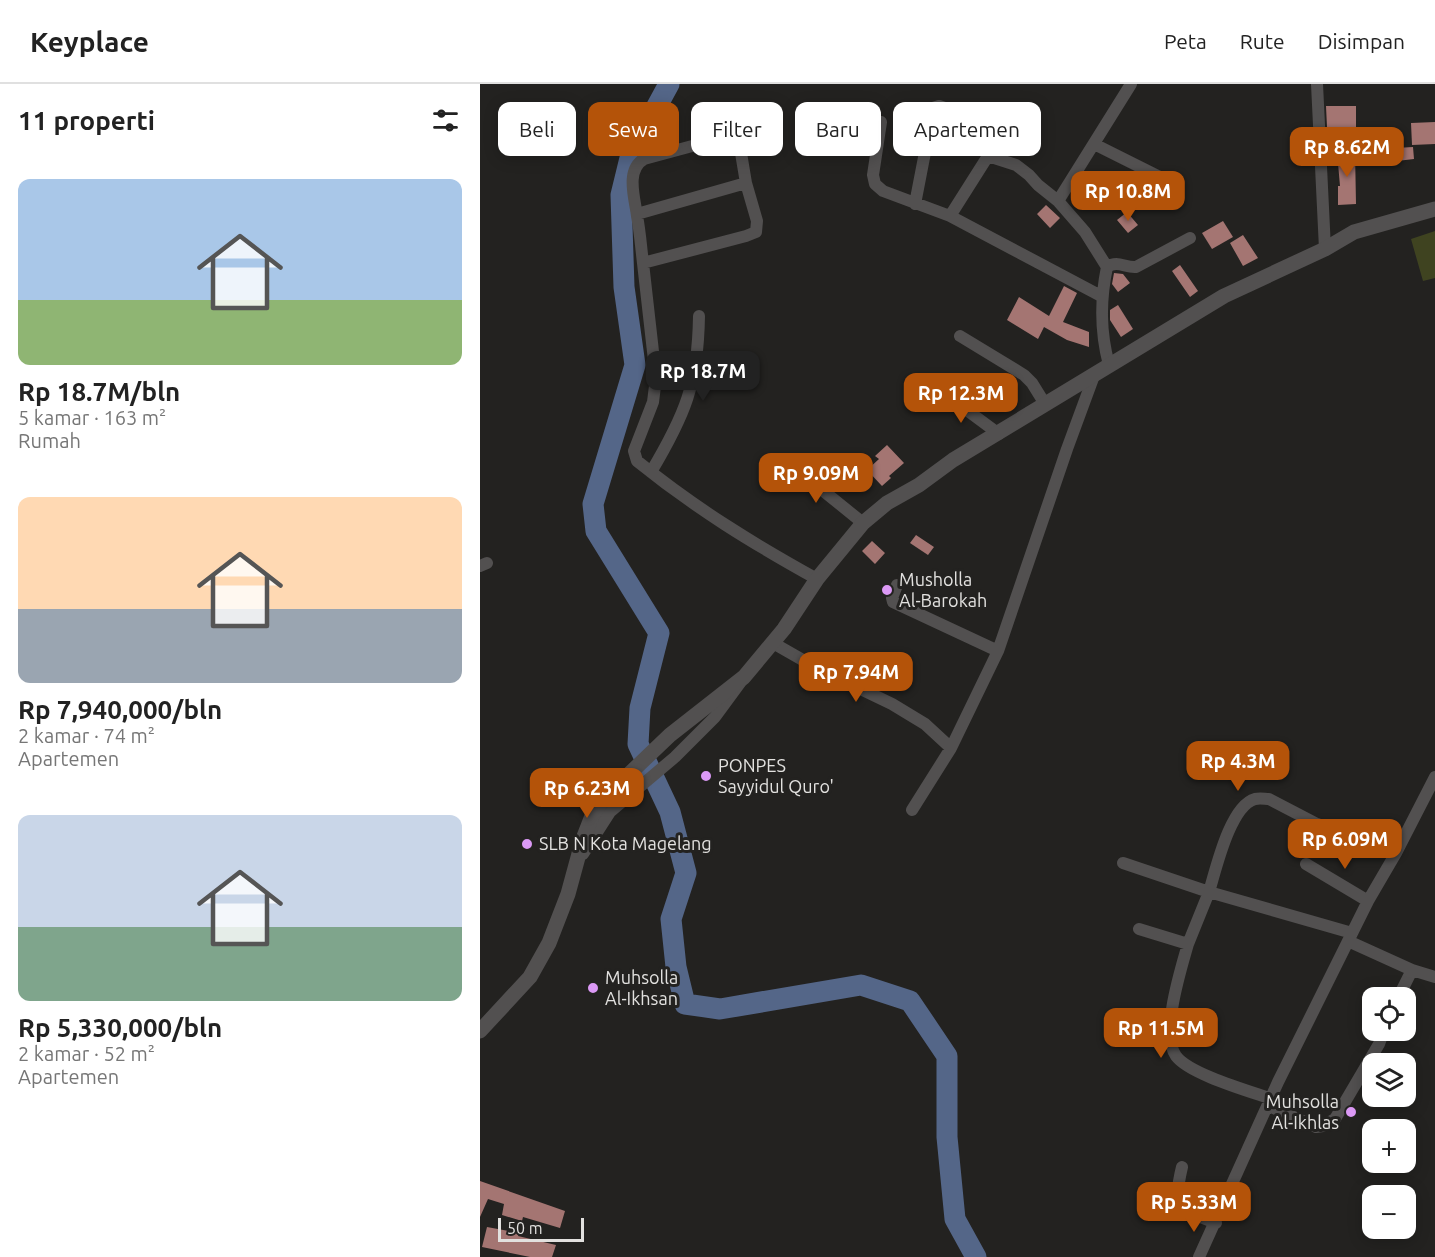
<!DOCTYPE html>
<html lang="id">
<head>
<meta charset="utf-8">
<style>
	:root { --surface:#fff; --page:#f6f6f6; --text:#222; --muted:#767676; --line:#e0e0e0; --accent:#b45309 }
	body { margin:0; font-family:Ubuntu,sans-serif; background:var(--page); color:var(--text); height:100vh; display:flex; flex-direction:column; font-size:22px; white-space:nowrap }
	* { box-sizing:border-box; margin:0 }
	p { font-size:20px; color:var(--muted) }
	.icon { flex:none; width:33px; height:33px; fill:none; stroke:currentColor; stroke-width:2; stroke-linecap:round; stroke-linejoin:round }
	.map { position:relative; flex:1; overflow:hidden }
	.sheet { display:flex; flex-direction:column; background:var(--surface); width:480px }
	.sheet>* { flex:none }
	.hud { position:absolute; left:18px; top:18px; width:570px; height:54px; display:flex; gap:12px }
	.tools { position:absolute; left:882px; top:903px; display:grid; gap:12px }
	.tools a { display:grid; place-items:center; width:54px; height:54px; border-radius:12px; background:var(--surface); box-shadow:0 3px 15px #0003; font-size:30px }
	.scale { position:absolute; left:18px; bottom:15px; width:86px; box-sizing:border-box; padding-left:6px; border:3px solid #e2e1df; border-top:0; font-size:16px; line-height:21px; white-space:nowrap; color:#e2e1df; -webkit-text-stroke:4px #232220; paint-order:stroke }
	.price { position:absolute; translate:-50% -51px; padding:0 14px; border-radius:12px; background:var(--accent); color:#fff; font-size:20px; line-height:39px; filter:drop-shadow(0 2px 3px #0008) }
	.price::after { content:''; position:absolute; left:50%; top:36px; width:18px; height:14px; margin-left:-9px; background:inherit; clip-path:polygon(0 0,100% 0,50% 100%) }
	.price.on { background:#222; color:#fff }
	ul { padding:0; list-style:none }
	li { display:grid; align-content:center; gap:12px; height:318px; padding:0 18px }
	li span { display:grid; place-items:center; height:186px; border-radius:12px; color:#555 }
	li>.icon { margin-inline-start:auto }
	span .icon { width:108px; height:108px; fill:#fffc; stroke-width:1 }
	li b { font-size:26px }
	h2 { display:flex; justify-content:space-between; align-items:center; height:72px; padding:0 18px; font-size:26px }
	.pill { padding:0 21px; border-radius:12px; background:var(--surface); box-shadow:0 3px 15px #0003; font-size:21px; line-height:54px }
	.pill.on { background:var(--accent); color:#fff }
	header { display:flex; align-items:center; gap:36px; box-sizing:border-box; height:84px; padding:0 30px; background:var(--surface); border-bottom:2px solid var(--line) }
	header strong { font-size:28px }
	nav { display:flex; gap:33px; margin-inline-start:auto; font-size:21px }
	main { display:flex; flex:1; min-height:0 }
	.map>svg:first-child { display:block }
	.green { fill:#3f4320 }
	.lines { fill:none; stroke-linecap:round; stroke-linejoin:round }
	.river { stroke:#546688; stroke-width:21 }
	.building { fill:#a47572 }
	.minor { stroke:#525050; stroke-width:12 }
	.tertiary { stroke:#525050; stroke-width:15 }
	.poi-dot { fill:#db99f5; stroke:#232220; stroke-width:2 }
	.labels { text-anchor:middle; stroke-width:6; stroke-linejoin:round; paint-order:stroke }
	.poi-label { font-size:18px; fill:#e2e1df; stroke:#232220; text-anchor:start }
</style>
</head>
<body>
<header>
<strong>Keyplace</strong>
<nav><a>Peta</a><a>Rute</a><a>Disimpan</a></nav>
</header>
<main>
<section class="sheet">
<h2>11 properti<svg class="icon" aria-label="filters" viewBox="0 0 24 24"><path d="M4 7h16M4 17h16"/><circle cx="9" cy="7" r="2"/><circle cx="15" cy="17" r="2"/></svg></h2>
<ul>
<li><span style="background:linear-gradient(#a9c7e8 65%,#8fb573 0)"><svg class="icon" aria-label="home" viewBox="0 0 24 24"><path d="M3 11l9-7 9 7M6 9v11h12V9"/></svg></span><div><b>Rp 18.7M/bln</b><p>5 kamar · 163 m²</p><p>Rumah</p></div></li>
<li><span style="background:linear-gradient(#ffd9b3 60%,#9aa5b1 0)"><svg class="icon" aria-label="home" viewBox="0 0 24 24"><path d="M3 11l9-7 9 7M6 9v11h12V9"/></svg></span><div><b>Rp 7,940,000/bln</b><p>2 kamar · 74 m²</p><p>Apartemen</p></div></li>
<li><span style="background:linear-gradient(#c9d6e8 60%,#7fa58c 0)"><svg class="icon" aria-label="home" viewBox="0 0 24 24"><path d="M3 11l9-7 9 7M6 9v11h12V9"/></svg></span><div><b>Rp 5,330,000/bln</b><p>2 kamar · 52 m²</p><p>Apartemen</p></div></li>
</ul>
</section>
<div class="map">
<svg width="955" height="1173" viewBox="0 0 955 1173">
	<rect width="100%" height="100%" fill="#232220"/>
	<path class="green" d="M955 147V194L943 197 931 155Z"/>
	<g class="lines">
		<path class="river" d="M189 0 151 70 141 111 144 203 155 281 113 420 116 447 179 549 160 624 158 660 190 728 206 789 191 835 196 883 205 920 240 925 381 901 430 917 467 972V1053L475 1135 496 1173"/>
	</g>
	<path class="building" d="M846 22H876V43H847Z
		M955 38V60L932 61 931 39Z
		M933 63 934 75 917 77 916 64Z
		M875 67 876 120 858 121V102H860L857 68Z
		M566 121 580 134 570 144 557 130Z
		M647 128 658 141 648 149 637 136Z
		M743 137 753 153 732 165 722 149Z
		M763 151 778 174 763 182 750 159Z
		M700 181 718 207 710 213 692 187Z
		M634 189 643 190 650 199 638 208 632 200Z
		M584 202 597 209 583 238 609 248V263L587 256 564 243 558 255 527 236 539 213 569 232Z
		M638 221 653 245 641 253 630 236V226Z
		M407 361 424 379 409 392 411 394 402 402 387 386 399 375 395 372Z
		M436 451 454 463 448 471 430 459Z
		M392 457 405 469 395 480 382 467Z
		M0 1097 85 1127 80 1144 43 1133 42 1137 22 1131 24 1120 8 1115 0 1133Z
		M7 1143 39 1149 38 1152 76 1161 72 1173H50L2 1163Z"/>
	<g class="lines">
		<path class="minor" d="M837 0 845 165
			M401 38 393 91 395 100 403 107 470 132 621 212
			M253 51 259 57 266 99 277 137 276 148 266 152 163 179C161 163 160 147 157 132 155 115 145 86 164 75Z
			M614 60 684 95
			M435 120 447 58 450 25 459 22 507 39C516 49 510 60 508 72L536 81 549 91 558 101 578 117
			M157 130 266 99
			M470 132 508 72
			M163 179 176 294 173 318 154 367 157 377C215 424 272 459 337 495
			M627 183C638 176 645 184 656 183L710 154
			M480 252 544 291 552 299 565 320
			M629 281C620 247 620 217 627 183L605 148 578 117 651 0
			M461 307 519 350
			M315 375 336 401 383 439
			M171 388C205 331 218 300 219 232
			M0 482 7 479
			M417 501 412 514 413 518 518 567
			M293 559 335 583 412 620 445 640 471 664
			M432 726 471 664 518 567 587 365 615 289
			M103 770 130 728 195 673 235 633 260 599
			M643 779 729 808C736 785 750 722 775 715 780 714 785 715 789 715L837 740 916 769
			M826 780 888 817
			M659 845 708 860 729 808 872 849
			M868 857 932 886 955 893
			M708 860C701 885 680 950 696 972 709 990 769 1007 792 1015
			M918 914 932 886
			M789 1022 836 1043 843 1042 855 1035 899 960 904 946
			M702 1083C692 1125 699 1125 736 1139
			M719 1173 798 998 888 817 916 769 955 693"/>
		<path class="tertiary" d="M0 947 50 893 69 859 88 810 103 755 112 732 125 713 190 651 264 593 304 545 337 495 383 439 407 419 439 401 473 376 744 212 845 165 874 148 955 125"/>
	</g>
	<g class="poi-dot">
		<circle cx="407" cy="506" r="6"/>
		<circle cx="226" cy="692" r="6"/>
		<circle cx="47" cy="760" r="6"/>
		<circle cx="113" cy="904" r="6"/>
		<circle cx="871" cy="1028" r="6"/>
	</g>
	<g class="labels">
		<g class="poi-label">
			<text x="419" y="502">Musholla<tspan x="419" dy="21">Al-Barokah</tspan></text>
			<text x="238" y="688">PONPES<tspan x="238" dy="21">Sayyidul Quro'</tspan></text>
			<text x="59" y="766">SLB N Kota Magelang</text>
			<text x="125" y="900">Muhsolla<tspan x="125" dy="21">Al-Ikhsan</tspan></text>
			<text x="859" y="1024" text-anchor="end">Muhsolla<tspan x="859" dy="21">Al-Ikhlas</tspan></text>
		</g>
	</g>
</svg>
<div class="tools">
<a><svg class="icon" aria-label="locate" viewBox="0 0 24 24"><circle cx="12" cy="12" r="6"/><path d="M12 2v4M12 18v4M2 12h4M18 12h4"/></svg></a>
<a><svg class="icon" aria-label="layers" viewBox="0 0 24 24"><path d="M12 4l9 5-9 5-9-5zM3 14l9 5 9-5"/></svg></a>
<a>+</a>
<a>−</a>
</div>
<div class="scale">50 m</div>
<b class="price" style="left:867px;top:94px">Rp 8.62M</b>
<b class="price" style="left:648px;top:138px">Rp 10.8M</b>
<b class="price on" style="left:223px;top:318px">Rp 18.7M</b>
<b class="price" style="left:481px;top:340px">Rp 12.3M</b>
<b class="price" style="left:336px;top:420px">Rp 9.09M</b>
<b class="price" style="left:376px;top:619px">Rp 7.94M</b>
<b class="price" style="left:758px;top:708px">Rp 4.3M</b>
<b class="price" style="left:107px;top:735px">Rp 6.23M</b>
<b class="price" style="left:865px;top:786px">Rp 6.09M</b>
<b class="price" style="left:681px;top:975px">Rp 11.5M</b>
<b class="price" style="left:714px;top:1149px">Rp 5.33M</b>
<div class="hud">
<a class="pill">Beli</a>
<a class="pill on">Sewa</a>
<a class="pill">Filter</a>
<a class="pill">Baru</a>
<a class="pill">Apartemen</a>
</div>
</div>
</main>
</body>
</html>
